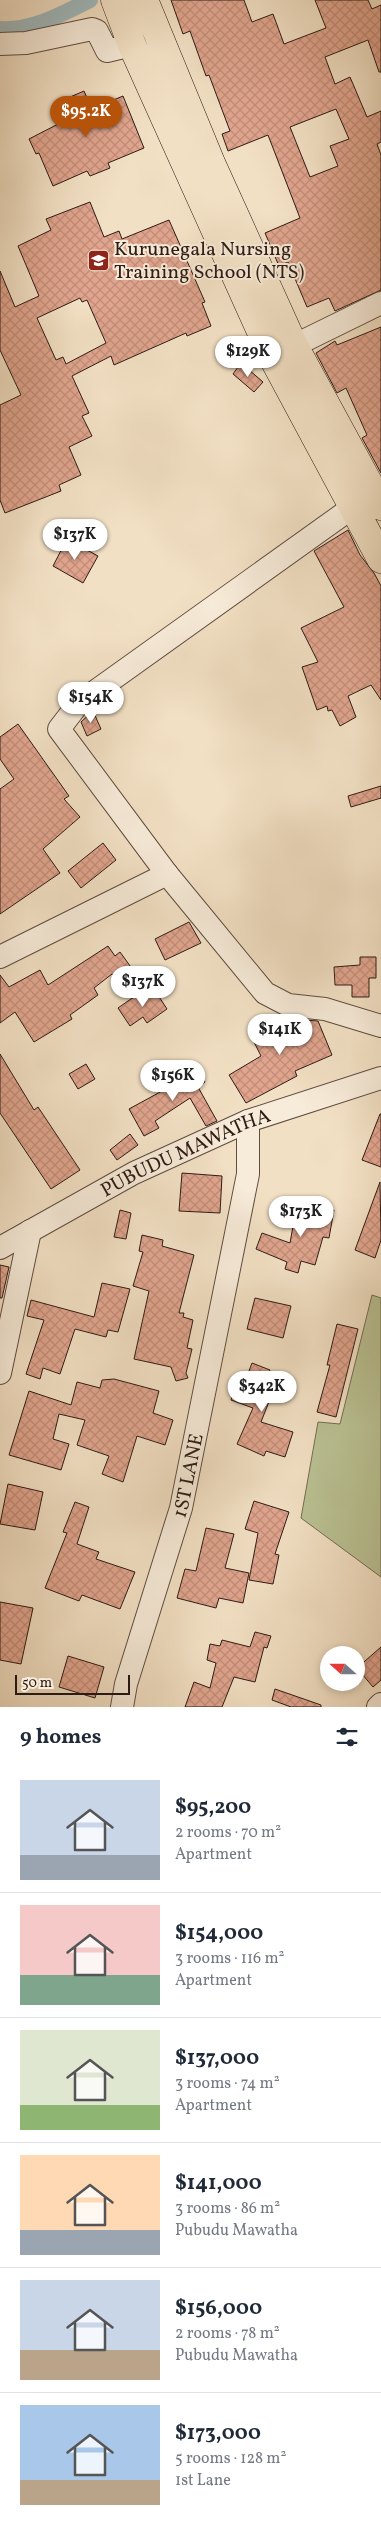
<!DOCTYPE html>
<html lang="en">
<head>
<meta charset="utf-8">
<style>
	:root { --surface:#fff; --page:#f2f2f3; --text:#1f2937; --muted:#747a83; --line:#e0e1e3; --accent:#b45309 }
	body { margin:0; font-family:Vollkorn,serif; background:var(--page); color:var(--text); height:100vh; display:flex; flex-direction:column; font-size:19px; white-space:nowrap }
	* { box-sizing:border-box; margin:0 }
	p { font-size:16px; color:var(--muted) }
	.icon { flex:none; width:28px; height:28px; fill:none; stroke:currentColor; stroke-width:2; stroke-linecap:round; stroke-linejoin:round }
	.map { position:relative; height:1707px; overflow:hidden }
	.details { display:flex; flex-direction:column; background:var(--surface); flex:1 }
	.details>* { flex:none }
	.needle { width:32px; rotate:291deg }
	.controls { position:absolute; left:320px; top:1646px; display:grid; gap:10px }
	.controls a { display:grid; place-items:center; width:45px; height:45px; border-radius:50%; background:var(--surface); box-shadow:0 2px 8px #0003; font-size:25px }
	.scale { position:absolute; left:15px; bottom:12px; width:115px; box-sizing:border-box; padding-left:5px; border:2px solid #2d1b15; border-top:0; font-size:14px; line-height:18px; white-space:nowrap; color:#2d1b15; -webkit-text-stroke:4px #f7ebd9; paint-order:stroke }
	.price { position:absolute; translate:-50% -42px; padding:0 11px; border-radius:18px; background:#fff; color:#222; font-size:16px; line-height:32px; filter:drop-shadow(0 1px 2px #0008) }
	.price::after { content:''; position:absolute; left:50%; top:30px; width:15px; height:11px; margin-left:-8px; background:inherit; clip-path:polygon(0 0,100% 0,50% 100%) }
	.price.current { background:var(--accent); color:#fff }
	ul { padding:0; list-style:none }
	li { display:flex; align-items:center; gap:15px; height:125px; padding:0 20px }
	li+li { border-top:1px solid var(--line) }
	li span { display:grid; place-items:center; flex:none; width:140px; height:100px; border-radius:0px; color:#555 }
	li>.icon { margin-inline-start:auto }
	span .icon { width:60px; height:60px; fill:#fffc; stroke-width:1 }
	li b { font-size:21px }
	h2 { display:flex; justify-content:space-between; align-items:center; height:60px; padding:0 20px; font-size:21px }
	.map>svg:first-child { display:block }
	.garden { fill:#bac294; stroke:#746e54 }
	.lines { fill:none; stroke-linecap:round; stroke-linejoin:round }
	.canal { stroke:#a0babf; stroke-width:16 }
	.building { fill:url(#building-cross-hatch); stroke:#2d1b15; fill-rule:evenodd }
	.minor-casing { stroke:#5e4c41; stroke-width:24 }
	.highway-casing { stroke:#2d1b15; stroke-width:29 }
	.minor { stroke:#f7ebd9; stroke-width:22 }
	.highway { stroke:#f2e0c4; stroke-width:28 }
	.labels { text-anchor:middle; stroke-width:4; stroke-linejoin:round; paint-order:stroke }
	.poi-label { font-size:20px; fill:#2d1b15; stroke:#f7ebd9; text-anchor:start }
	.street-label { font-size:20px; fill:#2d1b15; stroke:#f7ebd9 }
</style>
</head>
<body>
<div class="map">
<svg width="381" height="1707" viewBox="0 0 381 1707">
	<defs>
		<pattern id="building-cross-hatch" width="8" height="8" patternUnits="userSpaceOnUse" patternTransform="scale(1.25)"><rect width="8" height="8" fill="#e1a58e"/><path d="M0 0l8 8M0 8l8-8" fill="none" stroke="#c18d7a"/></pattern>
	</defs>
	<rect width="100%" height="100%" fill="#f2e0c4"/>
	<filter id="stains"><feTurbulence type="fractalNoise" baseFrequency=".004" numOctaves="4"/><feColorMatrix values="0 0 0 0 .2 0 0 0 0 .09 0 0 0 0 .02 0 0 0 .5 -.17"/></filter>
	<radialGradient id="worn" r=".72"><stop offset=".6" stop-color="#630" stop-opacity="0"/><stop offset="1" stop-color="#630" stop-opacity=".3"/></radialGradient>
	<path class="garden" d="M372 1295 381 1298V1577L301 1518 318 1422 340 1424Z"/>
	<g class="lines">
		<path class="canal" d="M0 29C32 31 62 14 90 0"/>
	</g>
	<path class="building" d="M171 0H244L252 22 273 14 284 44 326 28 315 0H368L372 9 381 5V72H379L368 40 325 57 335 84 350 77 367 117 381 111V142L377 144 381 155V290L335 311 329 298 307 307 288 262 279 266 265 233 300 218 268 135 228 151 222 134 230 131 209 75 206 76 190 31 183 34ZM336 109 349 139 330 146 338 166 310 177 290 127Z
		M84 91 92 109 123 96 144 148 108 163 110 168 90 176 87 171 53 186 39 153 36 154 29 139 62 122 54 104Z
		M90 202 104 237 119 231 122 239 169 220 205 302 202 303 211 326 187 336 186 333 114 365 111 356 72 376 89 413 82 416 92 436 69 447 81 475 59 485 61 491 5 513 0 500V405L21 395 0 350V271L15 307 39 296 18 246 51 230 46 219ZM80 298 82 302 87 300 106 343 66 364 63 357 56 360 37 318Z
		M381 327V473L362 438 367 435 346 388 337 393 316 353 335 341 337 345Z
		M241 363 263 382 254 392 233 374Z
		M348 530 360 555 374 573 381 586V700L371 685 348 696 356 717 340 726 332 710 328 711 327 706 317 710 302 667 318 662 301 628 344 607 314 551Z
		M67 539 98 556 83 583 53 566Z
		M93 711 101 729 87 736 81 722Z
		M18 724 69 796 64 799 80 817 43 849 60 873 0 914V789L14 779 0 759V737Z
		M381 786V798L351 807 348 796Z
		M103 843 116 860 81 888 68 871Z
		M189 922 201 943 165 960 155 939Z
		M108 946 115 956 120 952 133 970 117 981 112 974 94 988 98 995 70 1015 72 1019 34 1042 15 1012 0 1023V975L9 987 40 970 48 985Z
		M360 957H376V978H369V997H352V985H335L334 967 360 965Z
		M154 989 167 1009 147 1023 143 1017 130 1026 118 1008 141 992 144 997Z
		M270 1014 277 1030 303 1020 318 1021 332 1055 295 1071 297 1076 246 1103 229 1075 261 1056 250 1034Z
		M0 1054 34 1110 38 1107 80 1170 51 1189 0 1113Z
		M86 1064 95 1079 78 1089 69 1074Z
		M196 1070 205 1082 198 1087 217 1121 206 1126 190 1098 155 1121 159 1128 144 1136 129 1109 162 1091 160 1089 186 1072 188 1075Z
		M380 1114H381V1167L362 1160Z
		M130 1134 138 1145 117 1160 110 1150Z
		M182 1173 222 1176 220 1213 179 1211Z
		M380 1182 381 1240 375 1258 355 1250Z
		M297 1204 334 1210 329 1238 323 1237 315 1265 301 1261 298 1273 285 1269 287 1262 256 1249 262 1233 290 1243Z
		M120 1210 131 1213 126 1239 114 1237Z
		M142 1235 163 1240 162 1246 194 1255 179 1313H184L183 1317 193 1320 187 1348 192 1349 186 1373 188 1378 176 1381 171 1367 134 1359 149 1291 133 1286 143 1252 139 1251Z
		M0 1265 9 1267 2 1298H0Z
		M102 1283 130 1289 118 1332 108 1330 106 1337 75 1329 60 1374 43 1368 40 1379 26 1374 44 1320 27 1316 31 1300 94 1317Z
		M255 1298 291 1306 283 1338 247 1329Z
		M337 1324 358 1329 336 1417 317 1412 330 1365H327Z
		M252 1363 270 1370 268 1375 289 1383 283 1398 272 1394 261 1422 293 1432 285 1457 266 1451 264 1456 237 1444 253 1408 231 1400 238 1382 244 1384Z
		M114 1379 159 1391 153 1413 173 1420 165 1445 137 1436 123 1482 102 1474 109 1456 77 1445 85 1420 59 1414 53 1439 69 1444 61 1470 9 1455 29 1391 71 1405 77 1382 100 1388 102 1380Z
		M8 1484 43 1492 35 1530 0 1524Z
		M254 1501 289 1512 275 1554 279 1555 273 1584 249 1580 258 1533 245 1529Z
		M75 1502 89 1507 77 1544 99 1552 96 1559 135 1572 120 1609 82 1595 79 1601 45 1588 67 1533 63 1532Z
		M206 1528 234 1534 225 1568 249 1573 243 1603 219 1598 216 1608 177 1598 185 1569 196 1571Z
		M0 1602 33 1608 21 1664 0 1660Z
		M255 1632 271 1636 267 1648 264 1647 255 1682 234 1677 222 1707H185L194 1682 210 1688 216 1663 207 1660 210 1644 220 1646 222 1640 250 1647Z
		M381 1647V1680L373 1687 357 1668Z
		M68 1656 104 1667 95 1698 59 1687Z
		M275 1689 321 1705V1707H291L272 1700Z"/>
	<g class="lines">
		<defs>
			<g id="minor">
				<path d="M0 44 26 43 92 29 97 31 107 51 132 45"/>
				<path d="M279 353 381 303"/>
				<path d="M367 497 79 703 59 729 167 874 265 993 288 1005 325 1009 381 1026"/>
				<path d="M0 957 167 874"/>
				<path id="s1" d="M0 1248 134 1173 248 1121 381 1078"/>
				<path d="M0 1373 30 1231"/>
				<path id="s2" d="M122 1707 126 1684 181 1508 248 1174V1121"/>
				<path d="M378 1707 381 1704"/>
			</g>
			<path id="highway" d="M115 0 132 45 272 356 381 559
				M144 0 211 163 294 346 381 506"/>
		</defs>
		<use href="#minor" class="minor-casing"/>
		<use href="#highway" class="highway-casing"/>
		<use href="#minor" class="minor"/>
		<use href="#highway" class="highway"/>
	</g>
	<defs>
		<symbol id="university-square" viewBox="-11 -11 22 22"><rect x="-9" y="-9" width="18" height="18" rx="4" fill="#8f2418" stroke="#f7ebd9"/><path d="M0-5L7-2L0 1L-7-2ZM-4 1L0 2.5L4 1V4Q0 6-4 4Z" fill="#fff"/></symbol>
	</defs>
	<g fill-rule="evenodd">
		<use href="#university-square" x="86" y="248" width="25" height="25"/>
	</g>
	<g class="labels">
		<g class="poi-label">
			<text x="114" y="255">Kurunegala Nursing<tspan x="114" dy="23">Training School (NTS)</tspan></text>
		</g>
		<g class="street-label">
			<text dy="7" stroke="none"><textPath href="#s1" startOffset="209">PUBUDU MAWATHA</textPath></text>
			<text dy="7" stroke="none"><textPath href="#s2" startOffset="241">1ST LANE</textPath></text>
		</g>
	</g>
	<rect width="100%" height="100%" filter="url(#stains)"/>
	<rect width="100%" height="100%" fill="url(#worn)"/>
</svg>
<div class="controls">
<a><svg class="needle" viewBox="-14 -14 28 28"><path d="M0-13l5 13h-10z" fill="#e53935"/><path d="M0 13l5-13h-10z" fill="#747a83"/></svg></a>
</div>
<div class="scale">50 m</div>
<b class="price current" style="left:86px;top:138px">$95.2K</b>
<b class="price" style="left:248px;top:378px">$129K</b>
<b class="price" style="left:75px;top:561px">$137K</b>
<b class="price" style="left:91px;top:724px">$154K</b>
<b class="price" style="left:143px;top:1008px">$137K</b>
<b class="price" style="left:280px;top:1056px">$141K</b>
<b class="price" style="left:173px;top:1102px">$156K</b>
<b class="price" style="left:301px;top:1238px">$173K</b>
<b class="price" style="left:262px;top:1413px">$342K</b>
</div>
<section class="details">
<h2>9 homes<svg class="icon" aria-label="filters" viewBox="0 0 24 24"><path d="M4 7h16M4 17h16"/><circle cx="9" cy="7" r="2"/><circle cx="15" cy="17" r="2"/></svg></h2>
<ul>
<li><span style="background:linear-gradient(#c9d6e8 75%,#9aa5b1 0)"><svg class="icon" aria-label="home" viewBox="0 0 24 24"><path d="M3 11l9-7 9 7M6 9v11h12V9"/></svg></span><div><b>$95,200</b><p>2 rooms · 70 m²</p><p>Apartment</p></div></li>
<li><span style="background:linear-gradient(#f6c9c9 70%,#7fa58c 0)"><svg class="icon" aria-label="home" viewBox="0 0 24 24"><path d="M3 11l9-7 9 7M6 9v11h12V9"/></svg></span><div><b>$154,000</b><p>3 rooms · 116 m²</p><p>Apartment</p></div></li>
<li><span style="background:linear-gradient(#dfe7d0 75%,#8fb573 0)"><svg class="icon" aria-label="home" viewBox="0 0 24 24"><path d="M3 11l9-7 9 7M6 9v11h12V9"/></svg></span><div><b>$137,000</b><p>3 rooms · 74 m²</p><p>Apartment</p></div></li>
<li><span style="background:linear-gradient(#ffd9b3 75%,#9aa5b1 0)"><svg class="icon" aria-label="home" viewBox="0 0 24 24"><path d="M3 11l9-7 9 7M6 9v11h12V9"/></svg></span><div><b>$141,000</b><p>3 rooms · 86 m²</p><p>Pubudu Mawatha</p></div></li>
<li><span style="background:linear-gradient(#c9d6e8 70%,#b9a48a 0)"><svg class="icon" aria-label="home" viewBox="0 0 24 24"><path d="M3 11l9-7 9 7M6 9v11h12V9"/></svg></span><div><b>$156,000</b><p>2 rooms · 78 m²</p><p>Pubudu Mawatha</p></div></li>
<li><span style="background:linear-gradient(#a9c7e8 75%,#b9a48a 0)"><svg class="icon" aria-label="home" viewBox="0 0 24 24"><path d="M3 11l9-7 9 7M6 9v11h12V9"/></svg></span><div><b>$173,000</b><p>5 rooms · 128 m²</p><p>1st Lane</p></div></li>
</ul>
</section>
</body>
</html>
